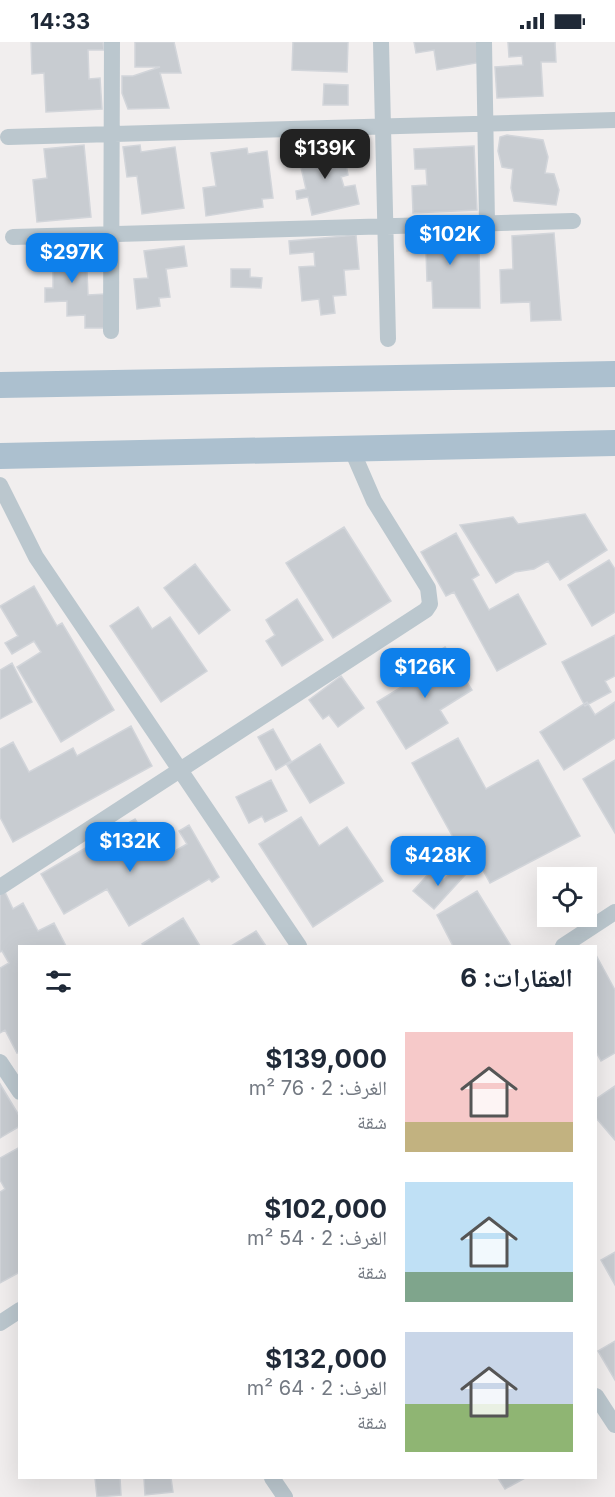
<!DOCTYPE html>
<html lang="ar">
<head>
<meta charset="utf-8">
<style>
	:root { --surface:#fff; --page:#f2f2f3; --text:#1f2937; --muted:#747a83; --accent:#0e80eb }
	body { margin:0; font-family:Inter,"Noto Naskh Arabic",sans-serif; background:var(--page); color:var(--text); direction:rtl; height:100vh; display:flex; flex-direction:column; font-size:22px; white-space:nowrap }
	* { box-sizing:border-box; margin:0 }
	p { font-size:20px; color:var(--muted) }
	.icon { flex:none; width:33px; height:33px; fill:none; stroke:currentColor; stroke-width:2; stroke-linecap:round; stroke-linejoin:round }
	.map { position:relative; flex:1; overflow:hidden; direction:ltr }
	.drawer { position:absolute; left:18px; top:903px; width:579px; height:534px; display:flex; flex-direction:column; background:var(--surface); border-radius:0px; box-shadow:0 6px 24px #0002; direction:rtl }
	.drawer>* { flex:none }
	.buttons { position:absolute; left:537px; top:825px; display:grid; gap:12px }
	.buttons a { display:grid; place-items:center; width:60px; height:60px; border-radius:0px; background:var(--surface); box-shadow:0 6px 24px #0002; font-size:30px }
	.price { position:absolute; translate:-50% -51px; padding:0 14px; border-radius:12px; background:var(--accent); color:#fff; font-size:20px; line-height:39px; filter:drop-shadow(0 2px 3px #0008) }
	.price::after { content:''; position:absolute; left:50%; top:36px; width:18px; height:14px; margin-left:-9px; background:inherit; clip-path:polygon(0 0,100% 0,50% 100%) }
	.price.active { background:#222; color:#fff }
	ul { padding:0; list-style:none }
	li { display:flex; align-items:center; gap:18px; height:150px; padding:0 24px }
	li span { display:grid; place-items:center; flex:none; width:168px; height:120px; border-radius:0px; color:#555 }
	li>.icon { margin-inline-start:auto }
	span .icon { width:72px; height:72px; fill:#fffc; stroke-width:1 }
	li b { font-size:26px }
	h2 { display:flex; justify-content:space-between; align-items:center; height:72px; padding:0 24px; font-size:26px }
	.status { display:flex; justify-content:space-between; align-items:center; height:42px; padding:0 30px; background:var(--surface); direction:ltr }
	.status svg { height:16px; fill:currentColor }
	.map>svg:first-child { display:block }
	.building { fill:#c8ccd1; stroke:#d2d5da; stroke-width:1.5 }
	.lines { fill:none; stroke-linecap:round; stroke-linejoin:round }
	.street { stroke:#bbc7ce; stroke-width:16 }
	.primary { stroke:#acc0cf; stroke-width:26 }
</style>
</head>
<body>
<div class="status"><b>14:33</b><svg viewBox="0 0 49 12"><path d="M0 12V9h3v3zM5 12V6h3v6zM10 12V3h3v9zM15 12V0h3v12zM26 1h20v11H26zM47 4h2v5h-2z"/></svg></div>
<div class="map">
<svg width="615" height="1455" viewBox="0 0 615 1455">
	<rect width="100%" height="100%" fill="#f1eeee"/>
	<path class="building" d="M31 0H103L104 8H88L89 37 100 36 102 67 46 70 44 31 32 32Z
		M174 0 181 31H160L169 66 128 67 122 51V34H133L160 25H135V0Z
		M293 0H348L347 30 292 28Z
		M414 0H478L482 20 437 28 434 8 416 11Z
		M508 0H555L556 20H541L543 54 497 56 495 25 523 23 522 14 509 15Z
		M324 42 348 43V63H323Z
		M507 93 543 98 548 115 545 131 554 132 559 148 556 163 514 159 511 146 513 127 502 125 498 109 500 95Z
		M331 100 335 119 345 117 348 133 341 135 344 145 355 143 359 162 312 173 308 155 297 157 296 149 306 147 297 108Z
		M84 103 91 175 37 180 33 138 47 136 44 107Z
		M140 103 141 110 175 105 184 166 142 172 137 134 127 135 123 105Z
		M474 104 477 168 413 171 412 144 427 143 426 127H415L414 107Z
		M247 106 248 112 267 109 273 156 262 157 263 165 206 174 203 146 216 144 211 111Z
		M474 187 475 207H479L480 266H433L432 239H427L426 209H407V188Z
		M554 191 561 278 531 279 530 260 501 261 500 228 513 227 512 194Z
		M356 193 359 227 344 228 346 253 333 254 335 271 321 273 319 257 302 259 299 225 315 224 314 210 290 212 289 199Z
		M184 204 187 224 166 227 170 255 159 256 160 264 137 267 134 237 148 236 144 209Z
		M86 205 88 253 105 252 106 286H85V273L67 274V259L45 260V246H53V226H33V207Z
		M231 227H250V235L262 236 261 246 231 245Z
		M585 472 607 508 560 538 548 519 534 527 515 530 496 541 460 483 513 475 518 482Z
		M344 485 391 559 333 596 286 521Z
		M456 491 479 533 472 537 489 568 518 552 546 602 497 629 454 550 446 554 421 510Z
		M609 518 615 527V570L592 584 568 543Z
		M195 522 230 568 199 592 164 546Z
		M34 544 57 584 62 581 114 668 61 700 17 625 41 610 34 599 12 612 5 601 18 594 0 564Z
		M297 557 323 598 282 624 266 599 275 593 266 578Z
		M138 565 152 587 170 575 207 629 161 660 110 584Z
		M615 593V634L605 639 611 650 585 664 562 620Z
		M445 605 472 648 440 668 448 681 406 707 377 660 426 630 420 621Z
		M12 621 32 660 0 677V628Z
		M341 634 364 666 338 685 329 673 323 677 309 658Z
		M587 660 595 673 615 660V696L564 728 540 690Z
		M131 684 152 724 13 800 0 775V707L13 700 29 730 73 706 77 714Z
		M273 687 291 719 276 728 258 695Z
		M458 696 486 747 538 718 580 794 490 841 473 810 464 815 412 721Z
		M320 702 344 741 310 761 287 723Z
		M615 718V791L583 737Z
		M271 738 287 769 265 780 262 774 249 781 236 755Z
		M301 775 319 804 347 785 383 839 313 885 259 802Z
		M135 777 153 807 157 805 163 816 187 802 179 789 189 783 219 835 212 840 209 837 129 884 107 847 64 872 41 832Z
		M456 825 465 833 434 867 413 849 433 827 444 838Z
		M477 849 511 904H453L437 873Z
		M5 850 13 867 23 861 38 889 54 881 66 904H20V1010L17 1011 5 988 0 991V926L9 921 2 909 0 910V853Z
		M183 876 200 904H144L142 902Z
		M256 889 266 904H231Z
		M596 913 615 948V1011L601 1019 596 1010Z
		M0 1042 20 1075V1084L0 1096Z
		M615 1044V1098L596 1076V1057Z
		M20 1105V1230L0 1241V1150L5 1147 0 1138V1116Z
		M615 1210V1243L601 1218Z
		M615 1299V1338L598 1309Z
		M95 1436H120L121 1453 97 1455Z
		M144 1436H171L173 1450 145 1453Z
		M498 1436H525L505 1447Z"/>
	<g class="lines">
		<path class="street" d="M381 0 388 297
			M484 0 487 181
			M8 95 615 78
			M13 195 573 179
			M111 289 112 0
			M0 443 36 515 299 904
			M0 845 426 568 430 562 428 546 374 459 351 406
			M563 904 615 870
			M0 1020 20 1050
			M0 1281 20 1268
			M596 1354 615 1383
			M272 1436 285 1455"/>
		<path class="primary" d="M0 343 615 332
			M0 414 615 401"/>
	</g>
</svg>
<div class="buttons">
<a><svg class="icon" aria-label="locate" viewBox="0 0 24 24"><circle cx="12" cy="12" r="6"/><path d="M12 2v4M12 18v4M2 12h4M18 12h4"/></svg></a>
</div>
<b class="price active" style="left:325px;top:138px">$139K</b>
<b class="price" style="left:450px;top:224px">$102K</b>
<b class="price" style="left:72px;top:242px">$297K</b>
<b class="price" style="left:425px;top:657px">$126K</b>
<b class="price" style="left:130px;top:831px">$132K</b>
<b class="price" style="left:438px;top:845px">$428K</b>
<section class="drawer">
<h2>العقارات: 6<svg class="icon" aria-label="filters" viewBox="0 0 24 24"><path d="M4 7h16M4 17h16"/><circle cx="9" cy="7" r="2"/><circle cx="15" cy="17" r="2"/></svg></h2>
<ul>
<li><span style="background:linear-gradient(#f6c9c9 75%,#c2b280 0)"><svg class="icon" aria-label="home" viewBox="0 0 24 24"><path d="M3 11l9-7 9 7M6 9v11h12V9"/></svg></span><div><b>$139,000</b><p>الغرف: 2 · 76 m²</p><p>شقة</p></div></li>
<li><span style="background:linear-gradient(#bfe0f5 75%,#7fa58c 0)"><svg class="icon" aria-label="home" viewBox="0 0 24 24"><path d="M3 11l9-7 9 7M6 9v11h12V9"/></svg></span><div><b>$102,000</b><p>الغرف: 2 · 54 m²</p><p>شقة</p></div></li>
<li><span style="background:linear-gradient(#c9d6e8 60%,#8fb573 0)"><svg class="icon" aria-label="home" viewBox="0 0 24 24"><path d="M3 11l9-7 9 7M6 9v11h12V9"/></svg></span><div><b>$132,000</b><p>الغرف: 2 · 64 m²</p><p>شقة</p></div></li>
</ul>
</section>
</div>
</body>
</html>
